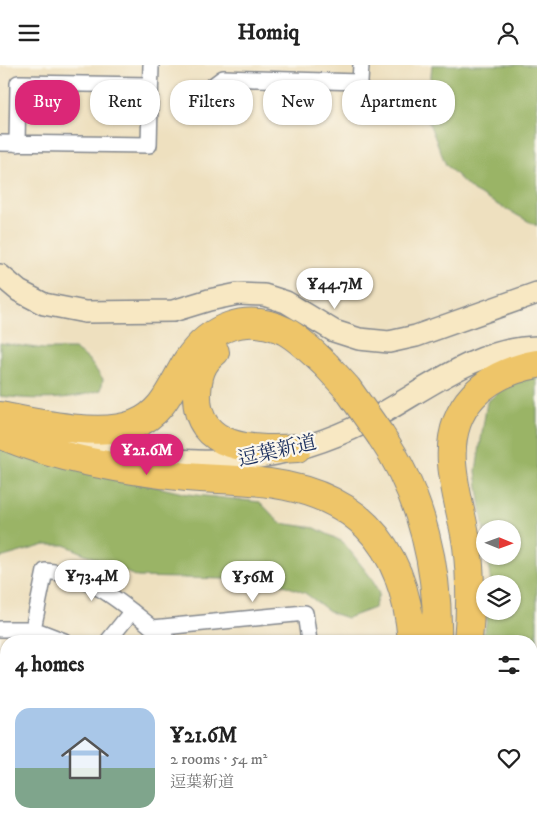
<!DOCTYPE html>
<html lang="en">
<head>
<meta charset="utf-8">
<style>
	:root { --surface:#fff; --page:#f2f2f2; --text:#222; --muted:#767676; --accent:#db2777 }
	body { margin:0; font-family:"IM FELL DW Pica","Noto Serif JP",serif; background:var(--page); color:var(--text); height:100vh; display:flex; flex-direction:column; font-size:19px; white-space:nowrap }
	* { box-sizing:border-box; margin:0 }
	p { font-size:16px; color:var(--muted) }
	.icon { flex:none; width:28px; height:28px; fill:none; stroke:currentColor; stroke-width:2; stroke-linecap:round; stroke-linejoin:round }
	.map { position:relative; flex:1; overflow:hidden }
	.sheet { position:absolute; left:0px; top:570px; width:538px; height:195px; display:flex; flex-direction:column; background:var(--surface); border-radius:20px 20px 0 0; box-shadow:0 1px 4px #0004 }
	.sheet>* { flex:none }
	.hud { position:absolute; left:15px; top:15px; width:508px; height:45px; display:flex; gap:10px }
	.needle { width:32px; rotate:91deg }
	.buttons { position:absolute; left:476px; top:455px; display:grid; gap:10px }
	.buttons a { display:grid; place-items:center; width:45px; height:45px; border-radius:50%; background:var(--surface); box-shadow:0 1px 4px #0004; font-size:25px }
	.price { position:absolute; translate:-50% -42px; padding:0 11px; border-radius:18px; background:#fff; color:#222; font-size:16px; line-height:32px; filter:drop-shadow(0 1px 2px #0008) }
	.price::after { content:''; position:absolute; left:50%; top:30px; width:15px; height:11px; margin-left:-8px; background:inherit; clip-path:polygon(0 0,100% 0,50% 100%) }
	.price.on { background:var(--accent); color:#fff }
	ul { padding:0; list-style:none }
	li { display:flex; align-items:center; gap:15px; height:125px; padding:0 15px }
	li span { display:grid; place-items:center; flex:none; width:140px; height:100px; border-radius:15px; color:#555 }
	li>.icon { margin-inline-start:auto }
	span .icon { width:60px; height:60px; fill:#fffc; stroke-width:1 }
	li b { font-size:21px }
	h2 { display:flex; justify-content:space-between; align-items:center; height:60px; padding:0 15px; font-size:21px }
	.chip { padding:0 18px; border-radius:20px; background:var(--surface); box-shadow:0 1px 4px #0004; font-size:18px; line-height:45px }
	.chip.on { background:var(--accent); color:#fff }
	header { display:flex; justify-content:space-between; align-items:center; height:65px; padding:0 15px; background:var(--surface); font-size:22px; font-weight:700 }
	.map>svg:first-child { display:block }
	.green { fill:#c3d275; stroke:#6f806a }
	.forest { fill:#9ab466; stroke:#5a7262 }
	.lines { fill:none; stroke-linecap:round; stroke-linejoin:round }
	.street-casing { stroke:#84888e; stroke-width:18 }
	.secondary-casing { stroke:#84888e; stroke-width:24 }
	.primary-casing { stroke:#84888e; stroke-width:26 }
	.highway-casing { stroke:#84888e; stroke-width:30 }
	.street { stroke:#fff; stroke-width:15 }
	.secondary { stroke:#f8e8c3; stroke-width:21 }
	.primary { stroke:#eec569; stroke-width:24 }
	.highway { stroke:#eec569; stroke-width:28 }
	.highway-bridge-casing { stroke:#84888e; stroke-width:30; stroke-linecap:butt }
	.highway-bridge { stroke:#eec569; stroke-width:28 }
	.labels { text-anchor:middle; stroke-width:4.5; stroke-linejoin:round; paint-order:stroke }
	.street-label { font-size:20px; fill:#1b2f5e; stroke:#fbf7ec }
</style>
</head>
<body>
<header><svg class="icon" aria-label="menu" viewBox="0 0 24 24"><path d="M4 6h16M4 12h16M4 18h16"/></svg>Homiq<svg class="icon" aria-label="person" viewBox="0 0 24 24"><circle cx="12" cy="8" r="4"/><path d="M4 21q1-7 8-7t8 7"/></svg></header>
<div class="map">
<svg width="537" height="765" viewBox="0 0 537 765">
	<rect width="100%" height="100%" fill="#fbf7ec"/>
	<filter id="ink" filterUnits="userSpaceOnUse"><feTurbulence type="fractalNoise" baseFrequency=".02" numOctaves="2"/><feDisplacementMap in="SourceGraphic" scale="10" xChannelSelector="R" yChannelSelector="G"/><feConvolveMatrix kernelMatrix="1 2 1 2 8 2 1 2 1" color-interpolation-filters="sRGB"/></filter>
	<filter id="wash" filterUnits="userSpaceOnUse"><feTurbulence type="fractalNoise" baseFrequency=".0096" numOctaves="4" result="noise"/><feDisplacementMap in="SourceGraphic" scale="20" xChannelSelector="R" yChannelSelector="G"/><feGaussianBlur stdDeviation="1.12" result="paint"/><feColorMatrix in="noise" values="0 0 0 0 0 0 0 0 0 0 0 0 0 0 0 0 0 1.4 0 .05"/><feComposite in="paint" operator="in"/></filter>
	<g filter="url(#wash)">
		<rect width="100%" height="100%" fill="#eee0bf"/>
		<path class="green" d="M6 717V759H45L40 765H14L0 754V725Z"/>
		<path class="forest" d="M432 0H537V161L473 126 446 100 427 53Z
			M0 278 44 284H74L88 294 103 314 101 325C67 336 35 335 0 331Z
			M516 312 537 313V611L531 620V576H482L489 546H512V519H491L487 491H512V464H485V475L476 406 487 337Z
			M0 382 29 392 187 429 260 437 280 458 315 463 343 477 372 514 379 529 374 543 347 553 332 548 305 528 270 515 137 512 65 480H45L0 493Z"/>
	</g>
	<g filter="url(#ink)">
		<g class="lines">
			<defs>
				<path id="street" d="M203 28 223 13 360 17 361 0
					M0 78 149 80 151 0
					M17 79 18 18 150 20
					M153 563 305 548 309 576
					M0 564H33L64 576
					M33 564 45 506C95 509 132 547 169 576
					M108 576 132 546
					M0 632 6 631
					M0 711 6 704
					M531 722 537 719
					M75 759 83 765
					M180 759 183 765
					M484 759 490 765
					M46 765 51 759
					M235 765 240 759"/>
				<path id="secondary" d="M0 210 19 226 44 239 85 247 173 246 209 235 238 229 264 230 286 237 334 266 359 274 389 277 416 271 537 228
					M39 370C158 399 251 415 366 357 421 329 473 283 537 282"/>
				<path id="primary" d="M531 663 537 654
					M459 765 463 759"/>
				<path id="highway" d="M215 287C201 298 198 310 197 328 195 386 256 386 297 383
					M0 351C37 358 100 373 135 359 164 348 172 320 187 296 210 262 246 247 285 266 301 275 313 288 326 300
					M0 369C52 393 130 406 187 412 209 414 230 414 251 416 353 424 404 475 412 576
					M381 371C422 430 439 506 437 576
					M468 576C471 545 471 512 467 481 463 453 454 426 452 398 448 341 484 309 537 299
					M379 765 382 759
					M412 765 415 759"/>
			</defs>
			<use href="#street" class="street-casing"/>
			<use href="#secondary" class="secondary-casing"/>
			<use href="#primary" class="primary-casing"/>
			<use href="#highway" class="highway-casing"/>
			<use href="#street" class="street"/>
			<use href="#secondary" class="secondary"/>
			<use href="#primary" class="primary"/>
			<use href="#highway" class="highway"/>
			<defs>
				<path id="highway-bridge" d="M326 300 347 323 381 371"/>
			</defs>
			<use href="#highway-bridge" class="highway-bridge-casing"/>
			<use href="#highway-bridge" class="highway-bridge"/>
		</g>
	</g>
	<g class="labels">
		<g class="street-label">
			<text transform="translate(277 385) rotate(-13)" y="7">逗葉新道</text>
		</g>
	</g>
</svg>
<div class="buttons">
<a><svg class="needle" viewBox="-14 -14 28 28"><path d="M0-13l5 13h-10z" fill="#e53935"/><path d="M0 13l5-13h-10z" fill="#767676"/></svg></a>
<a><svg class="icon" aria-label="layers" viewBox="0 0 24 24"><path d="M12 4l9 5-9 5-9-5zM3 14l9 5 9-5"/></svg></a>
</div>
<b class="price" style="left:335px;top:245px">¥44.7M</b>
<b class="price on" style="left:147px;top:411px">¥21.6M</b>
<b class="price" style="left:92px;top:537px">¥73.4M</b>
<b class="price" style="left:253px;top:538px">¥56M</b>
<div class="hud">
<a class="chip on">Buy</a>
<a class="chip">Rent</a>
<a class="chip">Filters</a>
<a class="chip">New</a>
<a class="chip">Apartment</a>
</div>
<section class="sheet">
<h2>4 homes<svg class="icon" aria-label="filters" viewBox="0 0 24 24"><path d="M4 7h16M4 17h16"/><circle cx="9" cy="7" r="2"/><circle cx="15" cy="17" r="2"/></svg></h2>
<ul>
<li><span style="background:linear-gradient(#a9c7e8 60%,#7fa58c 0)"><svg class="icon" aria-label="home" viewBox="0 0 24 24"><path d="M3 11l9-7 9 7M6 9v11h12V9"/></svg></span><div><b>¥21.6M</b><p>2 rooms · 54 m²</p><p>逗葉新道</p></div><svg class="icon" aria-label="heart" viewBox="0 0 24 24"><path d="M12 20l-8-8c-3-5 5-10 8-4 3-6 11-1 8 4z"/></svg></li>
</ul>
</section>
</div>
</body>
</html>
